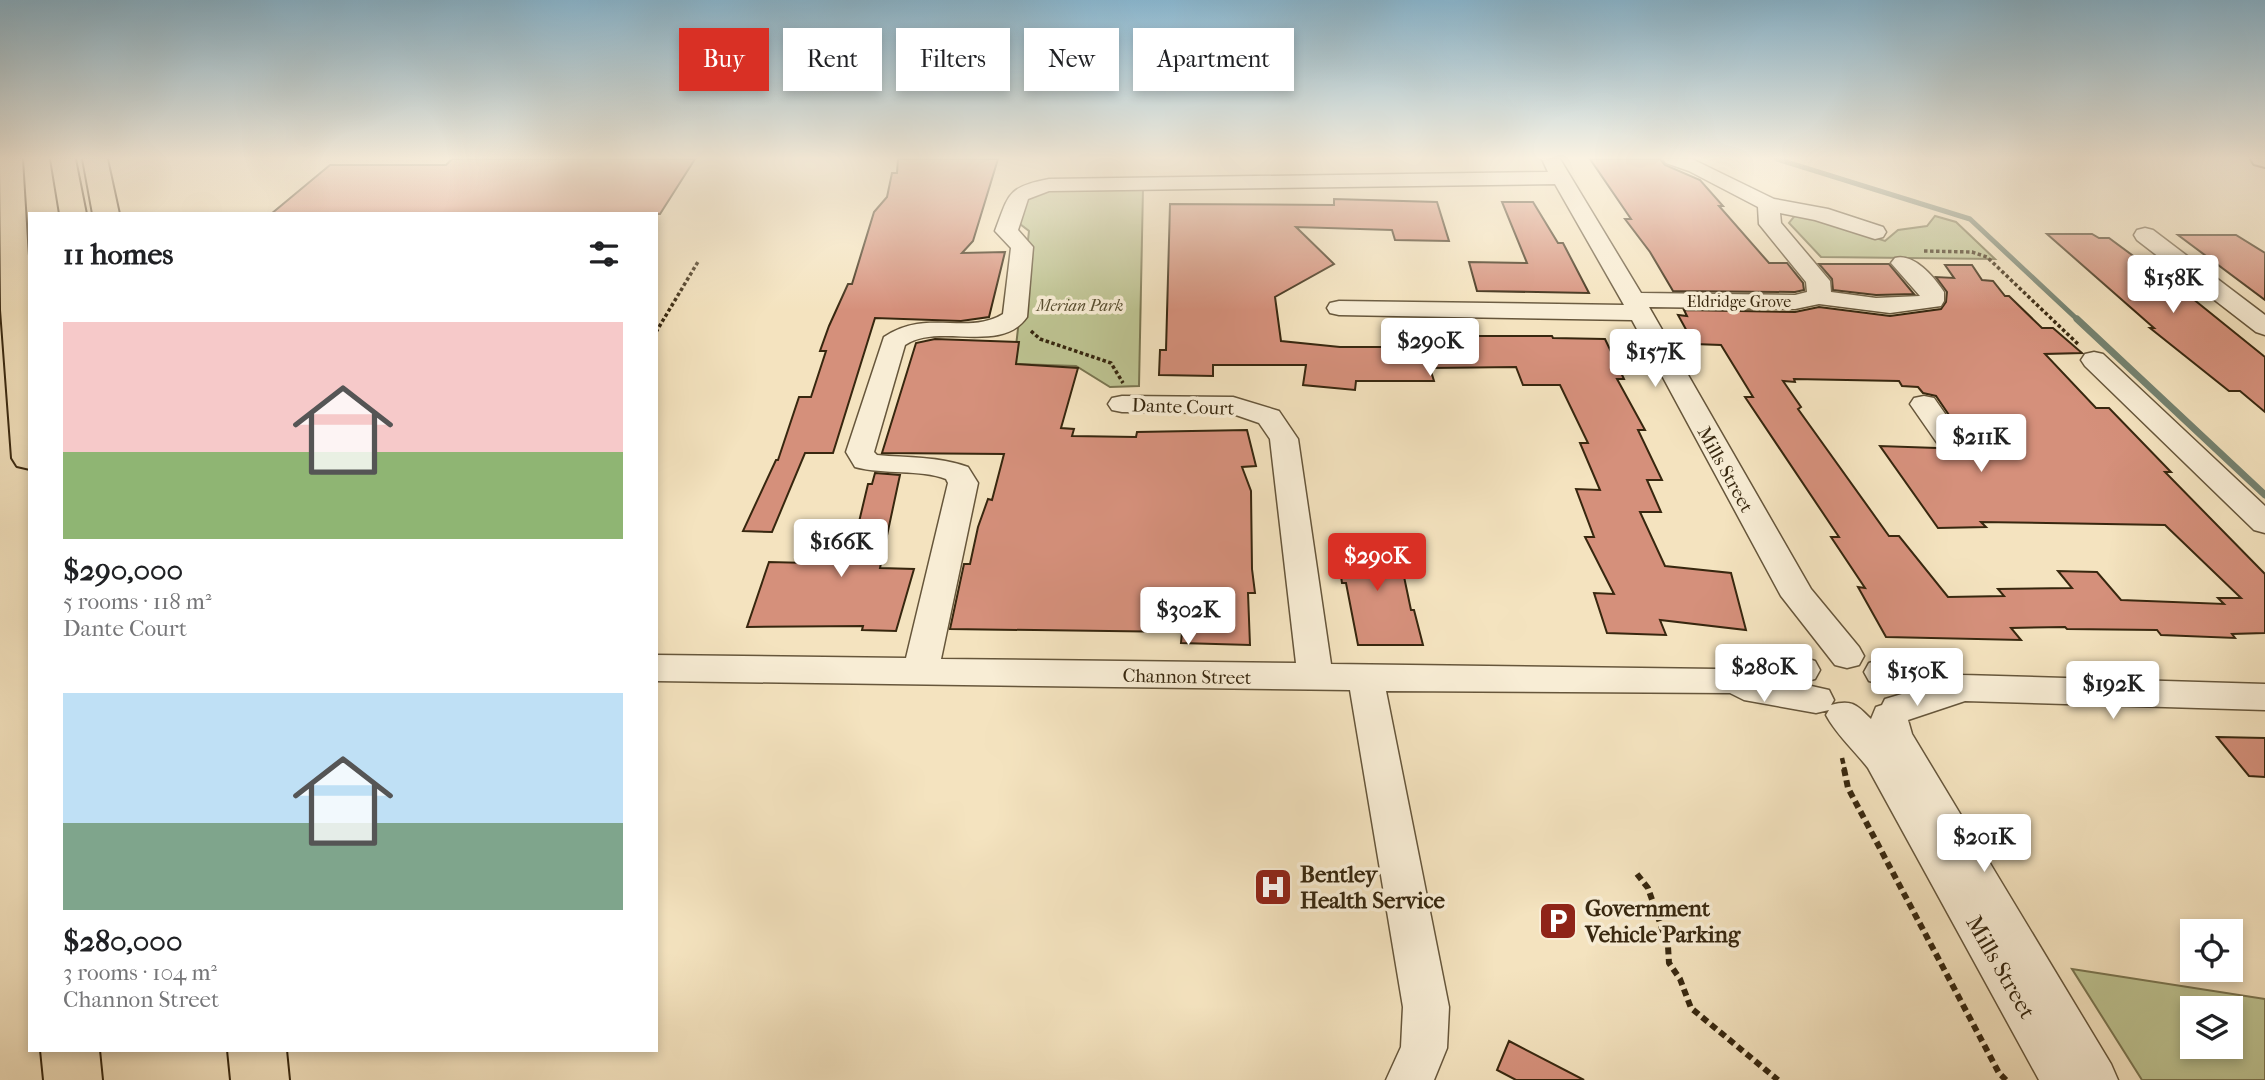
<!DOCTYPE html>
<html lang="en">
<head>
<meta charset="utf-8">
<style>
	:root { --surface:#fff; --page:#f2f2f2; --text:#202124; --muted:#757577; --accent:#d93025 }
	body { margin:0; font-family:"IM FELL French Canon",serif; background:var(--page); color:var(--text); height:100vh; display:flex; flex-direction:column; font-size:26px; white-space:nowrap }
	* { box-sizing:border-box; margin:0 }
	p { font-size:23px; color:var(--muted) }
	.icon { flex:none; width:38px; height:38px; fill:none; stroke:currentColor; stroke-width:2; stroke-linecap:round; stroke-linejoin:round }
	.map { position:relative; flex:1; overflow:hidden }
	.details { position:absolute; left:28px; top:212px; width:630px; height:840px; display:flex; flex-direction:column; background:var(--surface); border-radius:0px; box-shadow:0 4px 10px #0003 }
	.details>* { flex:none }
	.guide { position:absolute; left:679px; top:28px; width:665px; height:63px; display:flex; gap:14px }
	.tools { position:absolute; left:2180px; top:919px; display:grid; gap:14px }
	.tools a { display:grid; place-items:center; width:63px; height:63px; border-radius:0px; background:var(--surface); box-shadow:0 4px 10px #0003; font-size:35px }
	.price { position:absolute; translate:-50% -60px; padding:0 16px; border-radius:7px; background:#fff; color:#222; font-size:23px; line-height:46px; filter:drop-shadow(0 2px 4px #0008) }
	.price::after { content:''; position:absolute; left:50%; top:42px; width:21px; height:16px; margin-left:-10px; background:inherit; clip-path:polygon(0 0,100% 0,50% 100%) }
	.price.current { background:var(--accent); color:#fff }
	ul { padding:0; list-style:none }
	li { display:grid; align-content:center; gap:14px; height:371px; padding:0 35px }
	li span { display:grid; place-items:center; height:217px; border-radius:0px; color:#555 }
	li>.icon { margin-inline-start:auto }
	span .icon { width:126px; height:126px; fill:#fffc; stroke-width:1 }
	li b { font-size:30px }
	h2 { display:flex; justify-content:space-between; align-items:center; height:84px; padding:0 35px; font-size:30px }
	.pill { padding:0 24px; border-radius:0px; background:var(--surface); box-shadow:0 4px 10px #0003; font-size:24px; line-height:63px }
	.pill.current { background:var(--accent); color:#fff }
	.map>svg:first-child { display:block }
	.green { fill:#bdc391; stroke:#7a7550; stroke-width:2; fill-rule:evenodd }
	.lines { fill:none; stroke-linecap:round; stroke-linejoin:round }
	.stream-far1 { stroke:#748270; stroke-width:5 }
	.stream { stroke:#748270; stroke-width:7 }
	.building { fill:#d5907b; stroke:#37270f; stroke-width:2; fill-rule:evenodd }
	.minor-casing { stroke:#66563b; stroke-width:3 }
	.major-casing { stroke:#37270f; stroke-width:4 }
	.highway-casing { stroke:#37270f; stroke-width:4 }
	.path-far2 { stroke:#37270f; stroke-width:3.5; stroke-dasharray:3.5 2.5; stroke-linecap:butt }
	.path-far1 { stroke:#37270f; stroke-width:4.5; stroke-dasharray:6 3.5; stroke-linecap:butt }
	.path { stroke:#37270f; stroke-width:6; stroke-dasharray:7 4.5; stroke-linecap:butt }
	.minor { fill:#f8edd5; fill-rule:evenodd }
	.major { fill:#f4e3bf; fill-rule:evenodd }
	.highway { fill:#f4e3bf; fill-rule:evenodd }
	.labels { text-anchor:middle; stroke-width:7; stroke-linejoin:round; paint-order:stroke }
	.far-street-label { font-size:16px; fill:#37270f; stroke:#f8edd5 }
	.far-park-label { font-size:16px; font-style:italic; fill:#584e30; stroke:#f8edd5 }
	.street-label { font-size:19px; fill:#37270f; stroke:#f8edd5 }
	.near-poi-label { font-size:23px; font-weight:bold; fill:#37270f; stroke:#f8edd5; text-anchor:start }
	.near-street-label { font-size:23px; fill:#37270f; stroke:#f8edd5 }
</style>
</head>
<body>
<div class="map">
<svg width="2265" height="1080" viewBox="0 0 2265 1080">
	<rect width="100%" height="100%" fill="#f4e3bf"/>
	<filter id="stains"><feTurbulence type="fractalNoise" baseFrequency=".00286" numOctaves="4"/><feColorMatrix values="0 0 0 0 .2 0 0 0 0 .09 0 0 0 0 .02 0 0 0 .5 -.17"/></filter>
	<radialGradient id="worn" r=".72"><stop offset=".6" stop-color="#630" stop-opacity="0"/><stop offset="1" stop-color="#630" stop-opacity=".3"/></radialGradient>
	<path class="green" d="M1143 188 1139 386 1110 387 1076 366 1014 364 1029 231 1020 224 1026 197 1050 189Z
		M1797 213 1885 241 1898 230 1927 226 1935 216 1956 222 1995 259 1821 257 1789 223Z
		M2072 969 2265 999V1080H2142ZM2231 1008V1046H2193V1008Z"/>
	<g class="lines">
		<path class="stream-far1" d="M1777 159 1970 219 2079 321"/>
		<path class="stream" d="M2077 319 2265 495"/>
	</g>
	<path class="building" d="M452 159H695L660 214H271L330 165H446Z
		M898 159H998L973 241 962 253 1005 252 989 317 961 321 875 318 833 453H805L772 532 743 531 776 460H778L799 397H811L826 351H820L829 326 848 284H852L874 212 887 197 892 173H897Z
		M1590 159H1660L1665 165 1700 180 1723 206H1719L1769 263H1787L1803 283 1804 290 1795 292 1673 291 1650 252 1625 219H1631Z
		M1334 199 1437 202 1449 241 1395 240 1392 230 1296 227 1334 264 1275 297 1281 341 1340 347H1393L1390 340H1427L1425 336H1552L1553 338 1605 339 1624 379H1617L1645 430H1638L1662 480H1647L1661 512H1640L1665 566 1731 573 1746 630 1660 620 1666 635 1607 633 1594 593 1614 594 1585 537H1594L1576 489 1600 490 1580 443H1588L1560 385H1523L1516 367 1430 368 1434 381H1356L1355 390 1303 385 1306 365H1213V376L1159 375 1160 350H1166L1170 204 1334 205Z
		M1502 202H1533L1558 243H1563L1589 293 1477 291 1469 262 1527 263Z
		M2047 234H2092L2099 238H2109L2151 269H2156L2265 357V412L2240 391H2229L2150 328H2154Z
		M2178 235H2236L2265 253V300Z
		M1819 264H1889L1914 294 1876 295 1833 290 1832 279Z
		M1945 265H1972L1982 280 1993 281 2005 296H2009L2042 328H2053L2082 353 2045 354 2096 408H2109L2171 472H2165L2265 574V633L2232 634 2235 638 2161 635 2157 630 2067 629 2065 627 2011 628 2021 640 1886 637 1858 587 1865 588 1831 537H1839L1745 397H1753L1721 345 1694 344 1678 315 1687 316 1684 310 1795 312 1819 307 1890 316 1941 309 1946 302 1947 292 1936 277 1954 278ZM1794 379 1899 381 1902 386 1918 387 1923 393 1936 396 1968 443 1964 451 1951 456 1941 453 1937 448 1880 446 1938 528 1986 527 1981 522 2165 525 2241 598H2218L2224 604 2121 600 2097 572 2058 571 2072 588 1998 589 2004 596 1948 597 1899 536H1889L1798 409 1801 407 1783 381 1795 382Z
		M935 339 1019 342 1016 364 1078 368 1061 428 1074 429 1072 436 1136 437 1137 432 1247 430 1256 466 1242 467 1251 491 1252 569 1255 593H1248L1250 645 1181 643 1182 632 950 629 964 564H970L978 527 988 499 992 500 1004 454 882 453 916 343Z
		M875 473 900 475 880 568 914 569 896 631 862 630 863 626 747 627 769 562 849 564 868 484H872Z
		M1335 536 1379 537 1381 547 1398 548 1411 610H1414L1423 645H1358L1346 583H1342Z
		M2217 737 2265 738V777L2249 776Z
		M1509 1041 1584 1080H1516L1497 1070Z"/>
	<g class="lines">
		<defs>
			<path id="minor" d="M1542 159H1560L1641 293 1795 295 1807 292 1806 282 1759 224 1758 207 1689 171 1666 163 1663 159H1692L1774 199 1828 209 1883 227 1886 232 1883 237 1875 239 1815 220 1780 213 1781 223 1830 281 1831 292 1876 298 1920 296 1891 263 1895 258C1914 253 1934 277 1944 292V301L1941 306 1890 313 1819 304 1795 309 1649 307 1811 589 1859 647 1864 656 1859 665 1847 668 1835 665 1781 596 1632 320 1339 315 1330 313 1327 308 1330 303 1339 301 1624 305 1555 184 1049 191 1028 199 1018 230 1033 247 1027 317C1001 355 939 322 905 345L874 452 877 455C908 458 938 456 968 467L978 483 941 659 1296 663 1270 439 1259 423 1230 413 1122 412 1112 410 1108 404 1112 398 1122 396 1233 397 1279 411 1298 439 1331 664 1718 669 1802 657 1815 661 1820 670 1815 679 1798 683 1829 690 1834 700 1831 705C1852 699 1857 705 1871 719L1876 707 1882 705 1885 699 1912 691 1869 681 1864 672 1869 663 1882 659 1963 675 2265 684V710L1965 701 1908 720 1912 734 2111 1064 2118 1080H2039L1868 768C1854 750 1836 734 1826 715L1829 710 1816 713 1744 700 1730 693 1386 691 1449 1007 1447 1048 1434 1080H1386L1401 1047 1403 1007 1350 690 656 681V655L906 658 948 483 946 479C920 469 884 475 855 467L846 452 884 337C926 308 967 336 1003 314L1011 248 995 231C1009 194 1007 187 1049 179L1548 172Z
				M2145 228 2153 230 2265 315V335L2256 332 2137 240 2134 235 2137 230Z
				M2094 352 2103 354 2265 506V533L2254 530 2085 366 2081 360 2085 354Z
				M1924 396 1934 398 1962 438 1966 444 1962 450 1952 453 1942 450 1910 404 1914 398Z"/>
			<path id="major" d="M2251 159H2265V167L2254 164Z"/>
			<path id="highway" d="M0 159H22L30 288V469L17 466 12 458 1 310Z
				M51 159H75L86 214H60Z
				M83 159H107L119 214H93Z
				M41 1050H99L102 1080H44Z
				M228 1050H286L289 1080H231Z"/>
		</defs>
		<use href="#minor" class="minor-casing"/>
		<use href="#major" class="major-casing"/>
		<use href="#highway" class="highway-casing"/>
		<path class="path-far2" d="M1924 251 1972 252 1987 257 2079 345
			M1031 331 1040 339 1111 363 1123 383
			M656 332 699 260"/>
		<path class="path-far1" d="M1842 758 1845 771"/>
		<path class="path" d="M1844 769 1848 788 1999 1073 2006 1080
			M1637 874 1648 888 1668 946 1669 963 1680 979 1691 1008 1778 1080"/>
		<use href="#minor" class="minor"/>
		<use href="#major" class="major"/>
		<use href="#highway" class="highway"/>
	</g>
	<linearGradient id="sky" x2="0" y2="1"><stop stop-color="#89b8d2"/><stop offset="0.51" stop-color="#faf2e2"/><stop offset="1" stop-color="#faf2e2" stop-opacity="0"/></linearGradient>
	<rect width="2265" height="310" fill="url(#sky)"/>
	<defs>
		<symbol id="hospital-square" viewBox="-11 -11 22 22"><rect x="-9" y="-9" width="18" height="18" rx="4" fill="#8f2418" stroke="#f8edd5"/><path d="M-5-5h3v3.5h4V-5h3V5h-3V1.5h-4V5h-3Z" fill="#fff"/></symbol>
		<symbol id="parking-square" viewBox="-11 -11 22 22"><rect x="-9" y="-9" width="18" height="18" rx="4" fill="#8f2418" stroke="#f8edd5"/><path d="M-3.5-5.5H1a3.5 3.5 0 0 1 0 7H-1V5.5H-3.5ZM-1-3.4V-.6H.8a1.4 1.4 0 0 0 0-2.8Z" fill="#fff"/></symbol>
	</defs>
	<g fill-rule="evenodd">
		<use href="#hospital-square" x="1251" y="865" width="44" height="44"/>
		<use href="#parking-square" x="1536" y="899" width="44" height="44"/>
	</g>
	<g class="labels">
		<g class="far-street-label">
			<text x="1739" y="307">Eldridge Grove</text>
		</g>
		<g class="far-park-label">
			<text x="1080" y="311">Merian Park</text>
		</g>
		<g class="street-label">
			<text transform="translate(1183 406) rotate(2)" y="7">Dante Court</text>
			<text transform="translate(1726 469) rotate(61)" y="7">Mills Street</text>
			<text transform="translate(1187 676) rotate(1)" y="7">Channon Street</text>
		</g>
		<g class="near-poi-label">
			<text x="1300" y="882">Bentley<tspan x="1300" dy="26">Health Service</tspan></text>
			<text x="1585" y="916">Government<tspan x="1585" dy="26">Vehicle Parking</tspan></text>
		</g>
		<g class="near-street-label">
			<text transform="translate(2001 967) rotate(60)" y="8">Mills Street</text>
		</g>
	</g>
	<rect width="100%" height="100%" filter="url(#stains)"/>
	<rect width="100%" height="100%" fill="url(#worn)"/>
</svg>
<div class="tools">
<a><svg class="icon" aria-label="locate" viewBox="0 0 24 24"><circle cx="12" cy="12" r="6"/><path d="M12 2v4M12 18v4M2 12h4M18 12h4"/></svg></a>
<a><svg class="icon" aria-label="layers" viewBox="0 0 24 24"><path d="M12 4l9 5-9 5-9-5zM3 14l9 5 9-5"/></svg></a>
</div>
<b class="price" style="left:2173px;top:315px">$158K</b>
<b class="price" style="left:1430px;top:378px">$290K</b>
<b class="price" style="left:1655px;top:389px">$157K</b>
<b class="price" style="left:1981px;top:474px">$211K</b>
<b class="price" style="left:841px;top:579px">$166K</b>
<b class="price current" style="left:1377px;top:593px">$290K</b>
<b class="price" style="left:1188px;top:647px">$302K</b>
<b class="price" style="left:1764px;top:704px">$280K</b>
<b class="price" style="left:1917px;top:708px">$150K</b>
<b class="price" style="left:2113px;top:721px">$192K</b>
<b class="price" style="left:1984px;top:874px">$201K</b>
<div class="guide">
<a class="pill current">Buy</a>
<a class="pill">Rent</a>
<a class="pill">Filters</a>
<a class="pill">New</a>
<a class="pill">Apartment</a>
</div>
<section class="details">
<h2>11 homes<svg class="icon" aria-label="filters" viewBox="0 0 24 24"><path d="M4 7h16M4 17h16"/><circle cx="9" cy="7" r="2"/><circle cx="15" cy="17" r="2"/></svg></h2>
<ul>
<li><span style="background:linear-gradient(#f6c9c9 60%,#8fb573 0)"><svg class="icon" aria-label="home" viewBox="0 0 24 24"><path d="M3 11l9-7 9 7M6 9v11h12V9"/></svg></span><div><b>$290,000</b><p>5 rooms · 118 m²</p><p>Dante Court</p></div></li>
<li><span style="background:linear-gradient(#bfe0f5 60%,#7fa58c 0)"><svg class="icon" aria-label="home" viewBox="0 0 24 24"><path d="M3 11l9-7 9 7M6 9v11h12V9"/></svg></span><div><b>$280,000</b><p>3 rooms · 104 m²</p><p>Channon Street</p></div></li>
</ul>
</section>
</div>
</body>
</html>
